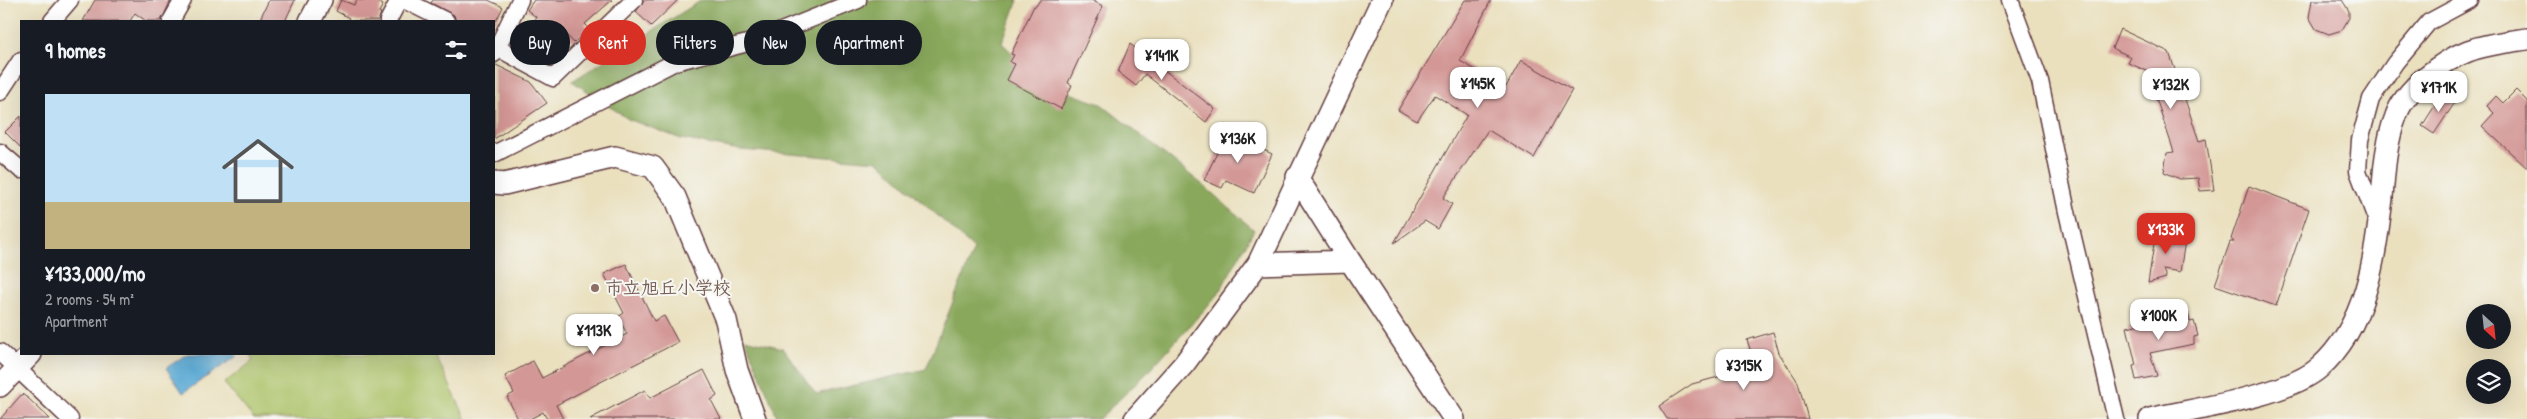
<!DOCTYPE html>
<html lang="en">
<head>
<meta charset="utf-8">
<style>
	:root { --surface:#171b24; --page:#20242c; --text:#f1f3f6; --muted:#9ea1a6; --accent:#d93025 }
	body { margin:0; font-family:"Patrick Hand","Klee One",sans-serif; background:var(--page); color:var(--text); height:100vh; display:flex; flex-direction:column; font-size:19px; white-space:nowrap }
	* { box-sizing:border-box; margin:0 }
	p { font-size:16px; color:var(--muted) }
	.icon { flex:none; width:28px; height:28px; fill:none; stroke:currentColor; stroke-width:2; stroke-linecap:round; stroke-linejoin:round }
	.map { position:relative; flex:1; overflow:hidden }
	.drawer { position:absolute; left:20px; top:20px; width:475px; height:335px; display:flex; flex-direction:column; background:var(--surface); border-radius:0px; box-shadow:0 5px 20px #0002 }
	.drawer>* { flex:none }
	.hud { position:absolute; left:510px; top:20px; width:475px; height:45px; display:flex; gap:10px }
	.needle { width:32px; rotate:153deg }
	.tools { position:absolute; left:2466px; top:304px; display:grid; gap:10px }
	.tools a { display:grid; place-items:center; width:45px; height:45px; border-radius:50%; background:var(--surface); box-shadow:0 5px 20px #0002; font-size:25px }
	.price { position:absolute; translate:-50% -42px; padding:0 11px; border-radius:10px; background:#fff; color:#222; font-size:16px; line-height:32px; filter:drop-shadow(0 1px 2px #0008) }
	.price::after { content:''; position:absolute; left:50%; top:30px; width:15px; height:11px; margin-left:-8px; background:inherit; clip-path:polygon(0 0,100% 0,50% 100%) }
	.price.current { background:var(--accent); color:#fff }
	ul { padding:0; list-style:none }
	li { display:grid; align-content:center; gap:10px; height:265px; padding:0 25px }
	li span { display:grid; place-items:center; height:155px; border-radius:0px; color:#555 }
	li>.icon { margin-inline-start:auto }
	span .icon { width:90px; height:90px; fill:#fffc; stroke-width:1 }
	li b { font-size:21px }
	h2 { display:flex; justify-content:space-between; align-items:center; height:60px; padding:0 25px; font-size:21px }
	.chip { padding:0 18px; border-radius:22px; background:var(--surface); box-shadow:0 5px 20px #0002; font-size:18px; line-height:45px }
	.chip.current { background:var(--accent); color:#fff }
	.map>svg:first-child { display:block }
	.green { fill:#acc267; stroke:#7b7049 }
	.forest { fill:#89a85c; stroke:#6a6444 }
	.water { fill:#59a9d4; stroke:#526480 }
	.building { fill:#d39795 }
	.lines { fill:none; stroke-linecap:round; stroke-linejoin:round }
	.minor-casing { stroke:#623c41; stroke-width:19 }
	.tertiary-casing { stroke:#623c41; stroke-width:24 }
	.minor { stroke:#fff; stroke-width:16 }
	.tertiary { stroke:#fff; stroke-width:21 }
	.education-dot { fill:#8d6e63; stroke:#f6f6f2; stroke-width:2 }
	.labels { text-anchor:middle; stroke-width:4; stroke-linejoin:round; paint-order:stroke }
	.education-label { font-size:18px; font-weight:bold; fill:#785e54; stroke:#f6f6f2; text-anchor:start }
</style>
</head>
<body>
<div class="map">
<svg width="2527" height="419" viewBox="0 0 2527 419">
	<rect width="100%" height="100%" fill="#f6f6f2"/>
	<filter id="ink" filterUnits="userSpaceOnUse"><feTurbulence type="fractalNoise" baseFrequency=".02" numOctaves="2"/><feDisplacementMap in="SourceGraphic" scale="10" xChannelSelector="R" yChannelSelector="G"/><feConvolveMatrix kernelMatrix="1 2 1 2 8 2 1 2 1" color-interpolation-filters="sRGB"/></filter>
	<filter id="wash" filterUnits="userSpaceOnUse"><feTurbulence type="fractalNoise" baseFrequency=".0096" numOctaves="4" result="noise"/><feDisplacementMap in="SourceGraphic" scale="20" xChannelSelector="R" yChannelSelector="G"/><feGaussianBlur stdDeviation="1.12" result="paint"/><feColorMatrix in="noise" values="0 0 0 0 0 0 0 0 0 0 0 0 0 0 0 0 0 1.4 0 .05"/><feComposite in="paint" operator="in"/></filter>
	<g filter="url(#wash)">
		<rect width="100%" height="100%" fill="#eae0be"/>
		<path class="green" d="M250 354H435L466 419H254L224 383 253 361Z"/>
		<path class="forest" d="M702 0H1018L1002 43 1044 84 1101 104 1203 185 1254 230 1217 296 1145 375 1099 419H778L745 339 783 348 816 394 926 369 974 249 878 161 740 150 681 139 628 119 572 81Z"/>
		<path class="water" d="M187 354H235L237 356 183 393 166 368Z"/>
		<g id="blocks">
			<path class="building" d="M95 0H171L161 21H146L135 13 130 21H83Z
				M269 0H295L285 21H259Z
				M341 0 354 5 357 0H375L383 5 379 12 381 13 378 21H347L349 18 336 11Z
				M433 0H488L503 7 496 21H456L454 15 431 3Z
				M534 0H612L585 24 589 28 574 43 560 28 546 59 522 47 536 17 527 10Z
				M644 0H678L651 26 636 12Z
				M1040 0H1091L1103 6 1068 83 1072 85 1061 109 1007 80 1015 64 1010 62 1014 55 1011 54 1034 6H1036Z
				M1465 0H1491L1460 61 1506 87 1521 60 1572 90 1534 158 1488 130 1443 198 1452 204 1438 229 1425 221 1394 243 1467 115 1435 95 1417 121 1398 110Z
				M2312 0H2342L2349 11V18L2342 30 2329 34 2316 29 2309 17Z
				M2120 29 2169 52 2199 141 2206 139 2214 190 2200 191 2198 178 2180 179 2164 172 2167 153 2174 152 2147 71 2128 63 2131 57 2112 48Z
				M1130 44 1215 109 1206 122 1145 74 1136 86 1118 72Z
				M494 64 531 82 547 103 494 139Z
				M2516 90 2527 101V168L2482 126 2494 113 2487 106 2496 96 2503 103Z
				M2443 93 2456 101 2434 134 2422 126Z
				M21 116V148L5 132Z
				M1227 132 1272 154 1254 193 1226 180 1222 188 1204 180Z
				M2249 186 2309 209 2276 306 2215 285 2230 242H2234L2231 239Z
				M2156 231 2186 235 2180 272 2163 269 2166 278 2148 283Z
				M626 264 654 321 664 316 678 342 556 405 563 419H547L543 412 530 419H518L507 397 514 393 505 376 533 361 542 378 627 334 618 317 624 313 604 274Z
				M2188 313 2190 322 2194 321 2198 336 2194 337V344L2150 353 2157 376 2136 380 2133 366 2136 365 2127 327Z
				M1773 332 1779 353 1798 382 1808 419H1667L1659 406 1692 384 1756 367 1747 340Z
				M704 370 717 396 711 400 721 419H590L645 390 650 398Z
				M22 394 29 399 50 419H0Z"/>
		</g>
	</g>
	<g filter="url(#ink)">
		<use href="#blocks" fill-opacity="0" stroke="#623c41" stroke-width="1"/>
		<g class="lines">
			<defs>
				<path id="minor" d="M404 0 446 21
					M2010 0 2040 81 2067 212 2116 419
					M52 21 70 0
					M171 21 183 0
					M388 21 399 0
					M494 46 553 78 634 0
					M494 54 520 0
					M0 92 21 60
					M0 152 21 170
					M494 154 675 62 759 40 858 0
					M2378 224 2358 171 2360 140 2371 99 2395 63 2429 22 2470 0
					M0 352 70 419"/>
				<path id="tertiary" d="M310 21 321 0
					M1297 177 1350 261 1454 419
					M494 183 504 184 615 157 653 167 675 197 726 320 737 370 755 419
					M1258 264 1350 261
					M0 386 31 354
					M1135 419 1184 364 1258 264 1382 0
					M2150 419C2194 409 2287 396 2319 368 2367 326 2375 257 2382 198 2384 170 2386 142 2396 116 2405 89 2442 61 2468 51 2487 44 2507 42 2527 39"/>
			</defs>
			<use href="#minor" class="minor-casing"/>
			<use href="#tertiary" class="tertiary-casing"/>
			<use href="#minor" class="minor"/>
			<use href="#tertiary" class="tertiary"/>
		</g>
	</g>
	<circle class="education-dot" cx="595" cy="288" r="5"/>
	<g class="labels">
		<g class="education-label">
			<text x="605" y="294">市立旭丘小学校</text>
		</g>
	</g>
</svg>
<div class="tools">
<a><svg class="needle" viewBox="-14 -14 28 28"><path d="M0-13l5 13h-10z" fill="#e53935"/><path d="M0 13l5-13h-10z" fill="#9ea1a6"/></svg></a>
<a><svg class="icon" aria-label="layers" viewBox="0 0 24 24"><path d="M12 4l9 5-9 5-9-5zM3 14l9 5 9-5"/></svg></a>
</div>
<b class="price" style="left:1162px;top:81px">¥141K</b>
<b class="price" style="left:1478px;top:109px">¥145K</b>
<b class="price" style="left:2171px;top:110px">¥132K</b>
<b class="price" style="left:2439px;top:113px">¥171K</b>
<b class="price" style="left:1238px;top:164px">¥136K</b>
<b class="price current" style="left:2166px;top:255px">¥133K</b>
<b class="price" style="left:2159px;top:341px">¥100K</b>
<b class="price" style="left:594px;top:356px">¥113K</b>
<b class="price" style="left:1744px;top:391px">¥315K</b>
<div class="hud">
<a class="chip">Buy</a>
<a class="chip current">Rent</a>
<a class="chip">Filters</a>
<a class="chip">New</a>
<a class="chip">Apartment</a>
</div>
<section class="drawer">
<h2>9 homes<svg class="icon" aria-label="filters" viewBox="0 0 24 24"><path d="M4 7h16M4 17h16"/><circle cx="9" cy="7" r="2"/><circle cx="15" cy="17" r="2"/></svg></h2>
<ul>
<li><span style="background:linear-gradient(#bfe0f5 70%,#c2b280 0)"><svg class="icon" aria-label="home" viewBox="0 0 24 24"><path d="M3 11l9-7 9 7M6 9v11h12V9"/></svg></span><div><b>¥133,000/mo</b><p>2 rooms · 54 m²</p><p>Apartment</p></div></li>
</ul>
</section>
</div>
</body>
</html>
